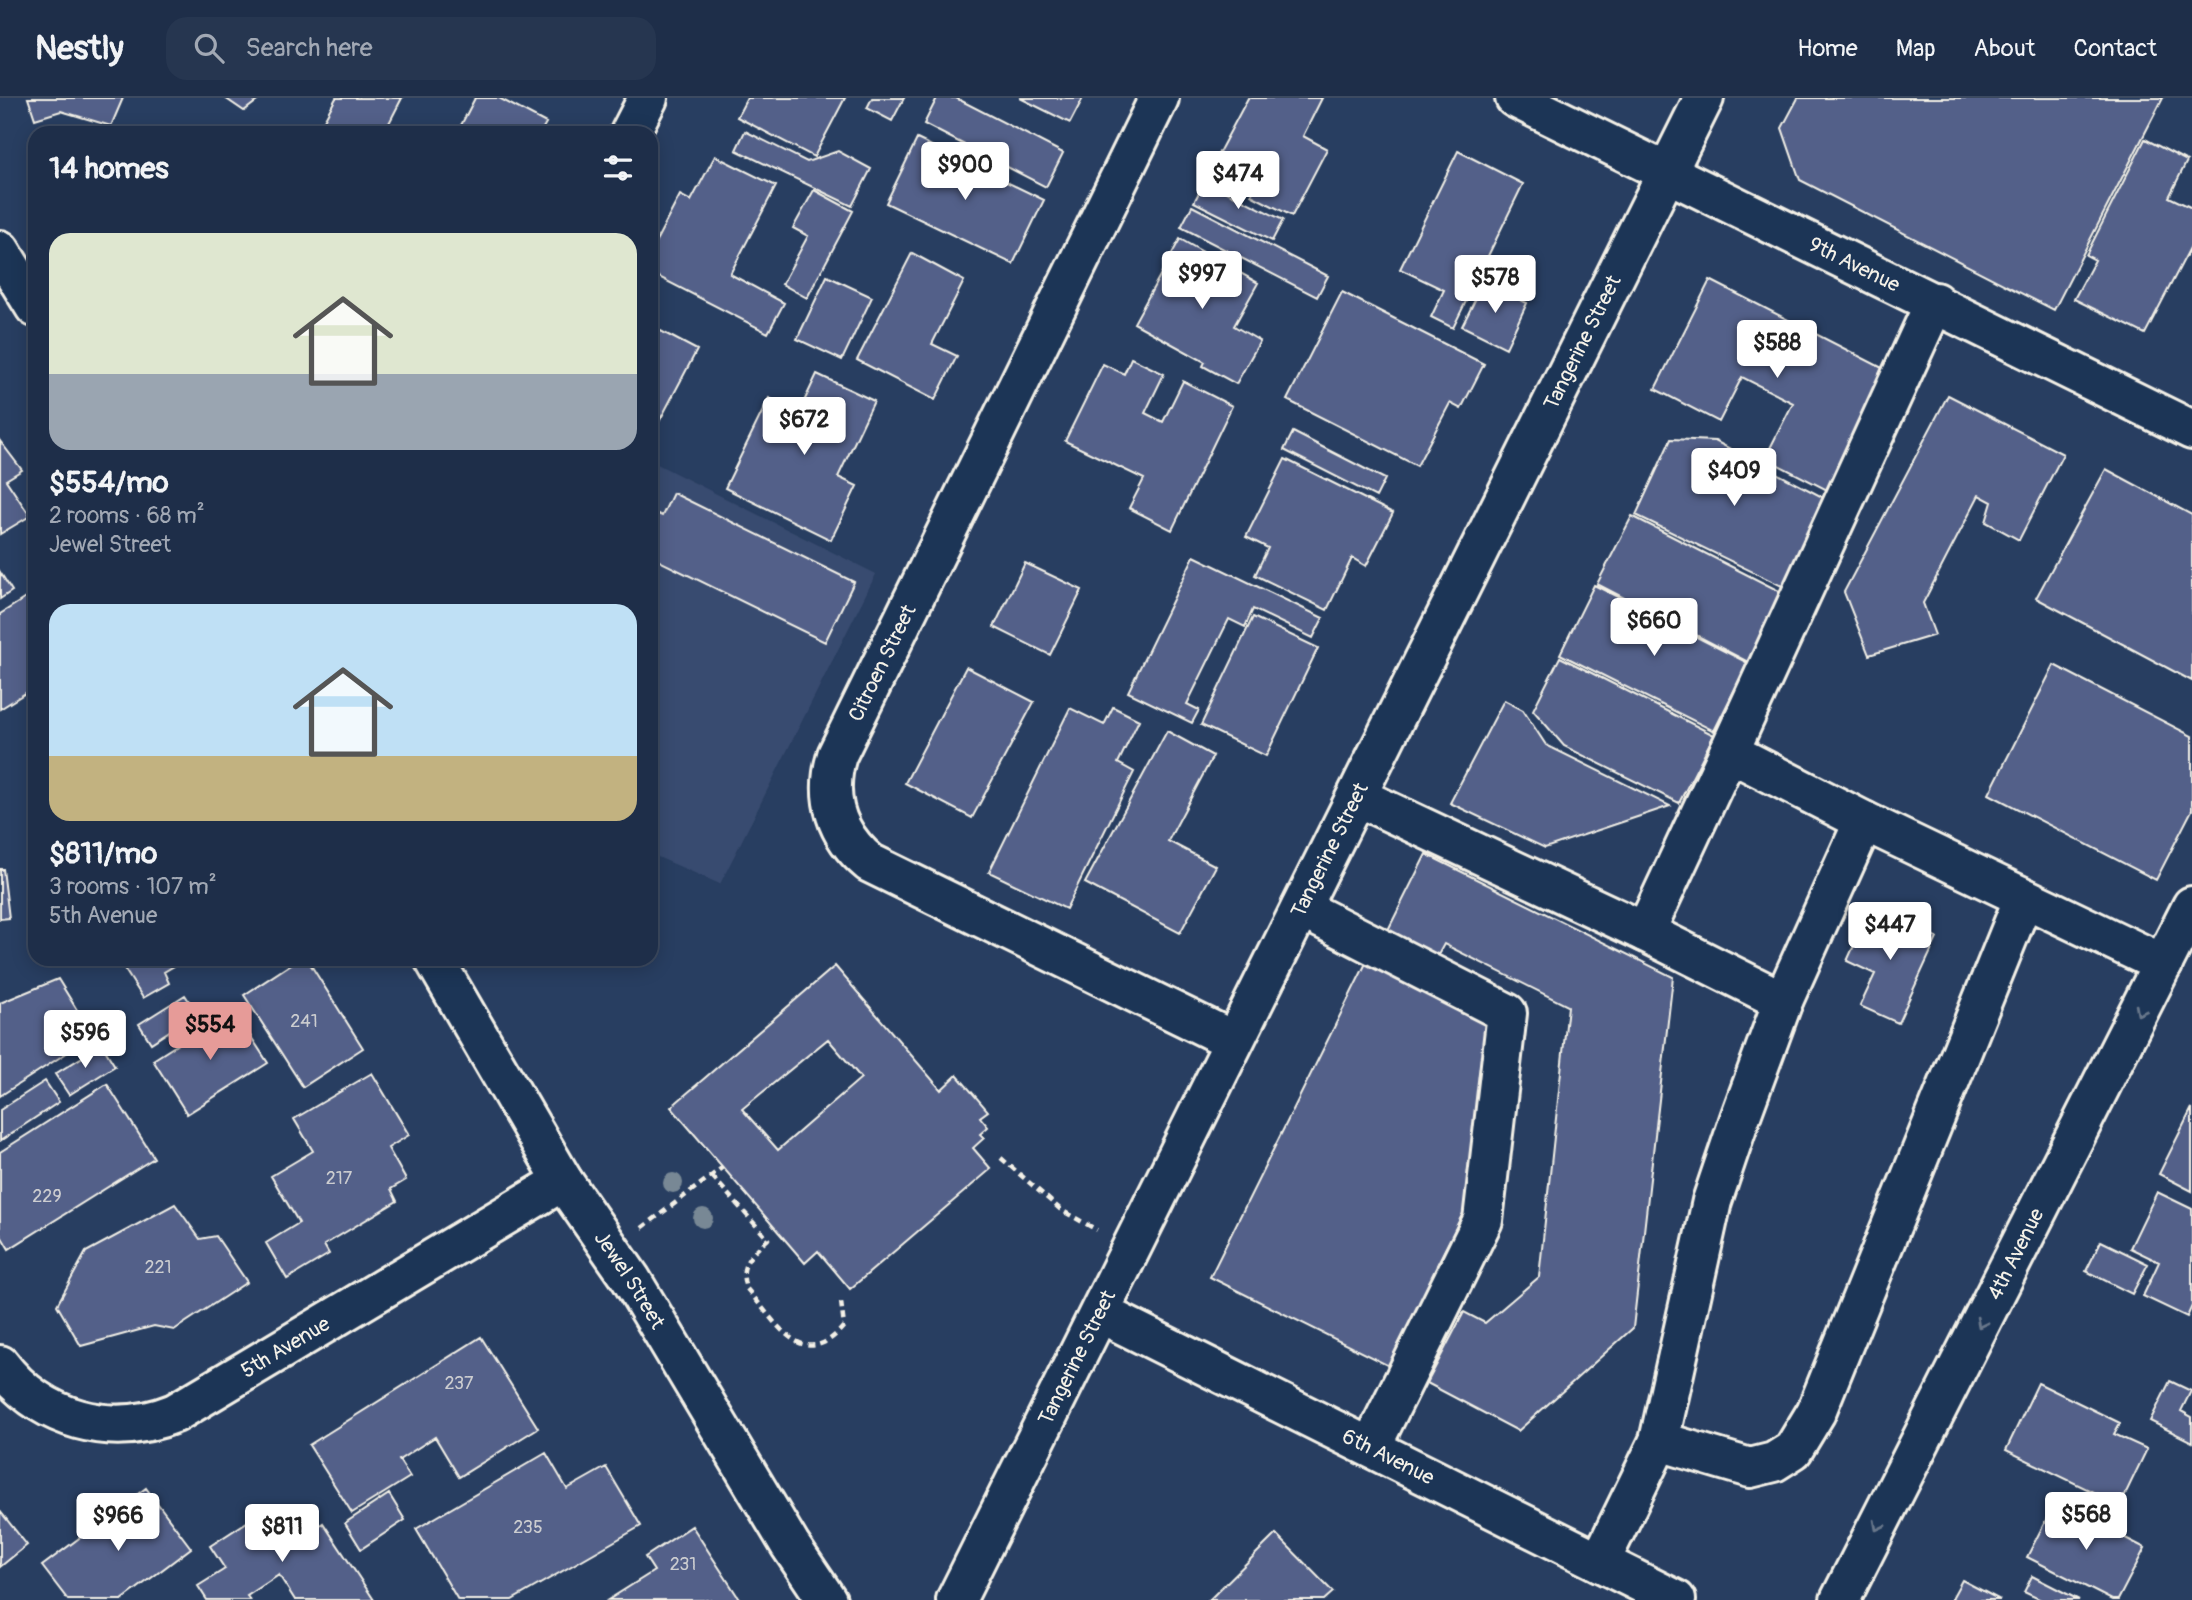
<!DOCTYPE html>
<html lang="en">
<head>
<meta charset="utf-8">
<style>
	:root { --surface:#1e2e49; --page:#263650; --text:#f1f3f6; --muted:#a1a8b4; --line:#3c4a61; --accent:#e69b98 }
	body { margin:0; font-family:Pangolin,sans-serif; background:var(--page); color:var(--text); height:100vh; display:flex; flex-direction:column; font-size:26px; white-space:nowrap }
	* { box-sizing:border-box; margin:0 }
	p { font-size:23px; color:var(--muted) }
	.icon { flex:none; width:38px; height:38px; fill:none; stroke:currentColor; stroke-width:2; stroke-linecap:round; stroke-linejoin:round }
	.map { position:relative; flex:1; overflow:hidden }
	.details { position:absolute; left:28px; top:28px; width:630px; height:840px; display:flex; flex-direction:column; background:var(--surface); border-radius:21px; box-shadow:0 4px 18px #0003,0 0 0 2px var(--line) }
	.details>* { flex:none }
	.price { position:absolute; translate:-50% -60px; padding:0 16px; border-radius:7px; background:#fff; color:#222; font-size:23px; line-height:46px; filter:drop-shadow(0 2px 4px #0008) }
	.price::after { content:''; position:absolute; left:50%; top:42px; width:21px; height:16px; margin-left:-10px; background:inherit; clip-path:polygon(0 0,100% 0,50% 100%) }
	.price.selected { background:var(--accent); color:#111 }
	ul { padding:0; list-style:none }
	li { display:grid; align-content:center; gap:14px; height:371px; padding:0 21px }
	li span { display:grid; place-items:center; height:217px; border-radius:21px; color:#555 }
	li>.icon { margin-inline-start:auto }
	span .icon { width:126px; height:126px; fill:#fffc; stroke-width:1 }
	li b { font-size:30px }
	h2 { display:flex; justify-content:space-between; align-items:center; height:84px; padding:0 21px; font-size:30px }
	header { display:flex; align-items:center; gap:42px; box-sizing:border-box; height:98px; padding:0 35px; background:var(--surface); border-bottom:2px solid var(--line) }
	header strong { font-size:33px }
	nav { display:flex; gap:38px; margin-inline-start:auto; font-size:24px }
	.search { width:490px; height:63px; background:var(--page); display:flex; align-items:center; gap:18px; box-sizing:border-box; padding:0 24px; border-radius:21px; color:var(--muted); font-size:26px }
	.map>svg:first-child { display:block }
	.built { fill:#394b6f }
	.building { fill:#526189; stroke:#f4f1e8; stroke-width:2; fill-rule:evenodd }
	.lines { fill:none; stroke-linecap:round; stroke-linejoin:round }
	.minor-casing { stroke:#f4f1e8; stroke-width:44 }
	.path { stroke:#f4f1e8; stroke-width:4.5; stroke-dasharray:7 5; stroke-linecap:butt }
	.minor { stroke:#1d3557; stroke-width:38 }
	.tree { fill:#788895 }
	.oneway { stroke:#68778a }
	.labels { text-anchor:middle; stroke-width:6; stroke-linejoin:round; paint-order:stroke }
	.number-label { font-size:18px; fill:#cccdd0 }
	.street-label { font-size:21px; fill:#f4f1e8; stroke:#1d3557 }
</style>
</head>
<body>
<header>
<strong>Nestly</strong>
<div class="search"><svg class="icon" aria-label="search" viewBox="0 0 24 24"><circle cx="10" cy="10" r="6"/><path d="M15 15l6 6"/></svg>Search here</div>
<nav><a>Home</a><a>Map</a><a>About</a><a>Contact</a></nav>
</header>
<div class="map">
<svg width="2192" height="1502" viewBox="0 0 2192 1502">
	<rect width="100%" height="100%" fill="#283e61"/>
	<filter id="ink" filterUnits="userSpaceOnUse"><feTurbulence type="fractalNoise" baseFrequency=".0143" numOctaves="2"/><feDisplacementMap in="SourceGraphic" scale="14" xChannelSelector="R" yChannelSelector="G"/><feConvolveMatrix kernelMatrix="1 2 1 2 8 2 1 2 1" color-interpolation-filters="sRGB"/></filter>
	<g filter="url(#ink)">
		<path class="built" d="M651 363 876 476 720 786 651 756Z"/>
		<path class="building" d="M28 0H123L111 28 61 13 35 21Z
			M225 0H261L244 13Z
			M336 0H402L384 35H317Z
			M475 0H499L546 25 540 35H457Z
			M747 0H845L814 59 737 19Z
			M872 0H904L892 23 867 10Z
			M937 0H956L1063 55 1046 89 924 26Z
			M1020 0H1083L1070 25Z
			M1248 0H1322L1303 38 1327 51 1292 118 1251 97 1259 83 1216 60Z
			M1798 0H2163L2054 212 1800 82 1782 30Z
			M745 33 807 64 838 53 871 71 852 108 736 52Z
			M917 41 1044 102 1013 166 886 105Z
			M2145 41 2187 63 2169 99 2192 110V146L2145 236 2074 201 2095 162 2086 157Z
			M1458 53 1523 86 1453 230 1431 219 1444 192 1400 171Z
			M715 58 776 88 730 176 784 205 768 235 651 175V140L656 143 680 97 691 103Z
			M1205 83 1283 122 1272 143 1194 104Z
			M814 92 853 113 807 200 782 186 808 138 793 130Z
			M1192 108 1328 178 1317 199 1181 129Z
			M1180 141 1258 185 1234 228 1260 243 1236 286 1203 268 1205 264 1134 225Z
			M912 155 964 183 932 246 957 258 935 302 857 262Z
			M827 178 872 199 842 262 797 241Z
			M1710 182 1892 275 1831 394 1765 360 1793 305 1742 279 1719 324 1655 291Z
			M1484 184 1527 205 1506 250 1462 228Z
			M1342 194 1484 266 1461 311 1450 305 1417 368 1287 302Z
			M653 229 697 252 651 339V233Z
			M1131 260 1164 276 1145 315 1163 324 1183 283 1232 308 1172 432 1129 410 1144 381 1065 343 1103 266 1124 276Z
			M817 276 874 303 838 379 857 388 831 442 725 390 769 300 799 314Z
			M1948 297 2063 356 2019 442 1986 424 1992 404 1979 397 1923 505 1935 537 1869 557 1844 494Z
			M1293 334 1385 381 1376 399 1284 352Z
			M1671 341 1715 343 1830 403 1788 491 1636 417Z
			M0 343 22 372 6 382 30 418 0 436Z
			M1285 361 1393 415 1366 468 1352 460 1327 512 1255 477 1268 450 1246 439Z
			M2106 371 2192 417V583L2036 500Z
			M673 395 854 484 825 544 651 459V413L662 418Z
			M1632 418 1785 496 1750 565 1597 486Z
			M1194 458 1323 520 1313 540 1253 511 1245 529 1229 521 1187 606 1199 612 1192 625 1128 594Z
			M1025 465 1082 492 1050 557 994 529Z
			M0 474 12 493 0 501Z
			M1594 487 1748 565 1714 633 1560 556Z
			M35 494V589L0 611V516Z
			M1253 519 1318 550 1266 658 1201 627Z
			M1560 559 1714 637 1679 705 1564 648 1533 612Z
			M2054 567 2192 638V712L2156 782 1989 696Z
			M966 569 1034 604 972 720 905 685Z
			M1504 602 1523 612 1546 647 1670 708 1545 750 1450 705Z
			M1113 609 1139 622 1118 665 1134 674 1066 811 989 774 1070 610 1104 627Z
			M1167 633 1213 658 1168 743 1216 768 1180 835 1085 785Z
			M1426 756 1673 879 1633 1230 1518 1333 1427 1285 1464 1214 1485 1225 1539 1179 1568 908 1444 846 1437 859 1387 834Z
			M0 771H3L9 820 0 821Z
			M1871 810 1937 840 1898 925 1860 908 1875 876 1847 863Z
			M118 861H186L164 874 169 885 143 900Z
			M299 861H307L363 950 303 989 244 897Z
			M1367 863 1487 922 1478 1086 1437 1167 1451 1174 1401 1274 1210 1179Z
			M835 868 941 992 957 977 988 1013 980 1019 988 1029 980 1036 984 1040 973 1050 991 1071 850 1191 818 1153 805 1165 671 1009ZM828 941 861 980 778 1052 742 1011Z
			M58 881 93 938 0 998V905Z
			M185 897 197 915 151 945 139 926Z
			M233 911 268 965 187 1016 153 962Z
			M102 947 115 968 69 997 55 976Z
			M372 975 409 1037 388 1050 406 1082 391 1091 397 1103 324 1147 329 1156 287 1181 266 1145 299 1125 271 1078 313 1053 294 1021Z
			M45 983 59 1004 0 1043V1012Z
			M107 986 154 1060 9 1151 0 1136V1054Z
			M2192 1010V1093L2159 1076Z
			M2157 1094 2192 1111V1208L2187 1219 2143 1198 2159 1164 2130 1150Z
			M175 1106 200 1141 216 1138 247 1184 174 1232 154 1228 81 1248 57 1207 86 1154Z
			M2101 1143 2148 1166 2132 1196 2086 1173Z
			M481 1239 538 1330 459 1379 435 1339 399 1362 410 1379 352 1415 309 1347Z
			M2170 1283 2191 1293 2181 1313 2192 1319V1344L2150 1323Z
			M2038 1285 2120 1325 2114 1336 2147 1351 2120 1407 2006 1352Z
			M546 1355 567 1391 606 1369 641 1428 512 1502H458L416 1431Z
			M146 1390 191 1450 122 1502H68L42 1468Z
			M389 1396 405 1422 361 1451 345 1425Z
			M2055 1404 2145 1450 2118 1502H2112L2027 1459Z
			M270 1409 293 1445 323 1425 374 1502H295L279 1477 247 1498 250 1502H207L198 1488 225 1471 210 1448Z
			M0 1413 27 1447 0 1469Z
			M692 1428 740 1502H608L654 1473 645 1459Z
			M1276 1436 1333 1494 1324 1502H1209Z
			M2032 1478 2079 1502H2041L2024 1494Z
			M1962 1482 2000 1502H1951Z"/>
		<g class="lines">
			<defs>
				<g id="minor">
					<path d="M1159 0 837 657C824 700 836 737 870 765L1234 943"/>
					<path id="s1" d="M1515 0 2192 332"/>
					<path d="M630 35 648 0"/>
					<path d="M0 152 35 209"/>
					<path d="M1729 654 1935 204"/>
					<path d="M1358 699 1645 834 1783 903"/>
					<path d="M1301 810 1507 915 1483 1122 1371 1349"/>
					<path d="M1645 834 1729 654 1864 723"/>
					<path id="s2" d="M434 861 563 1083 631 1181 790 1447 827 1502"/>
					<path id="s3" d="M1100 1215 1676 1502"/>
					<path id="s4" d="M0 1267C42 1322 111 1341 175 1315L563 1083"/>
					<path d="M1659 1343 1750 1370 1774 1364 1793 1352 1816 1314 2023 802"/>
					<path d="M1600 1464 1659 1343 1712 1103 1740 1020 1783 903 1864 723 2163 866"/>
					<path id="s5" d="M956 1502 1704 0"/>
					<path id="s6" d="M1840 1502 2192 808"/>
				</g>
			</defs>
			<use href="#minor" class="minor-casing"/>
			<path class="path" d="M1001 1060 1061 1112 1097 1132
				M712 1078 768 1141C751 1157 738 1166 746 1190 775 1222 802 1277 844 1228L841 1204
				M642 1130 723 1069"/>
			<use href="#minor" class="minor"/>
		</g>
		<g class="tree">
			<circle cx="673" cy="1085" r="10"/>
			<circle cx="703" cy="1120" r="10"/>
		</g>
		<defs><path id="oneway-chevron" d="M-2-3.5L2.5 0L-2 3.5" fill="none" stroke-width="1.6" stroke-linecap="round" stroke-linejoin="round" transform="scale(1.75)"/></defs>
		<g class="oneway">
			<use href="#oneway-chevron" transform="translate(2140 913) rotate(117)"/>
			<use href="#oneway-chevron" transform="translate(1981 1225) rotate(117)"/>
			<use href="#oneway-chevron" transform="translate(1878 1428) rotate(117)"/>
		</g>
	</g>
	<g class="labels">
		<g class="number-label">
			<text x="304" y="929">241</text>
			<text x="339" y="1086">217</text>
			<text x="47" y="1104">229</text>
			<text x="158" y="1175">221</text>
			<text x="459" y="1291">237</text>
			<text x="528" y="1435">235</text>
			<text x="683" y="1472">231</text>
		</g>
		<g class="street-label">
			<text dy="7" stroke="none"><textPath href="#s1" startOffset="378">9th Avenue</textPath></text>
			<text dy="7" stroke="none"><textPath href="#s5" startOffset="1405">Tangerine Street</textPath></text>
			<text transform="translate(882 565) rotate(-64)" y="7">Citroen Street</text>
			<text dy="7" stroke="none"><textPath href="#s5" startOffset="838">Tangerine Street</textPath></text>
			<text dy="7" stroke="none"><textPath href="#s6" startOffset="388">4th Avenue</textPath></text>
			<text dy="7" stroke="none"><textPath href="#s2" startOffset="376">Jewel Street</textPath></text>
			<text dy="7" stroke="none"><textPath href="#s4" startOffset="324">5th Avenue</textPath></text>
			<text dy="7" stroke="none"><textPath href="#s5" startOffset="271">Tangerine Street</textPath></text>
			<text dy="7" stroke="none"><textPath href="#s3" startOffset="322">6th Avenue</textPath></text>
		</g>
	</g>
</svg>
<b class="price" style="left:965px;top:104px">$900</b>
<b class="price" style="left:1238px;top:113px">$474</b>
<b class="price" style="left:1202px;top:213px">$997</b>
<b class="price" style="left:1495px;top:217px">$578</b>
<b class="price" style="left:1777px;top:282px">$588</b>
<b class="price" style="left:804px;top:359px">$672</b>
<b class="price" style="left:1734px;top:410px">$409</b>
<b class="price" style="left:1654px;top:560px">$660</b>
<b class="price" style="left:1890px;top:864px">$447</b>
<b class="price selected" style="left:210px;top:964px">$554</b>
<b class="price" style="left:85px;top:972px">$596</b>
<b class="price" style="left:2086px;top:1454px">$568</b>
<b class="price" style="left:118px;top:1455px">$966</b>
<b class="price" style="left:282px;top:1466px">$811</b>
<section class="details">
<h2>14 homes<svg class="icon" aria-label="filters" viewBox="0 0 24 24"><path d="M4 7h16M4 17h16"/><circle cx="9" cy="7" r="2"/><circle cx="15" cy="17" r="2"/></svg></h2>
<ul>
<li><span style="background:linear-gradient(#dfe7d0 65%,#9aa5b1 0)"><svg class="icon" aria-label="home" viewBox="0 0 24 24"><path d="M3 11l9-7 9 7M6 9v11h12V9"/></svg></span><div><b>$554/mo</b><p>2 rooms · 68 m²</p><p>Jewel Street</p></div></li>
<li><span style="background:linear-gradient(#bfe0f5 70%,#c2b280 0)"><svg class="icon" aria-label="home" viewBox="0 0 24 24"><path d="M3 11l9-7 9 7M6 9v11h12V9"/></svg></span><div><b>$811/mo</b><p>3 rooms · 107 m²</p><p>5th Avenue</p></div></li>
</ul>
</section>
</div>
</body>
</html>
